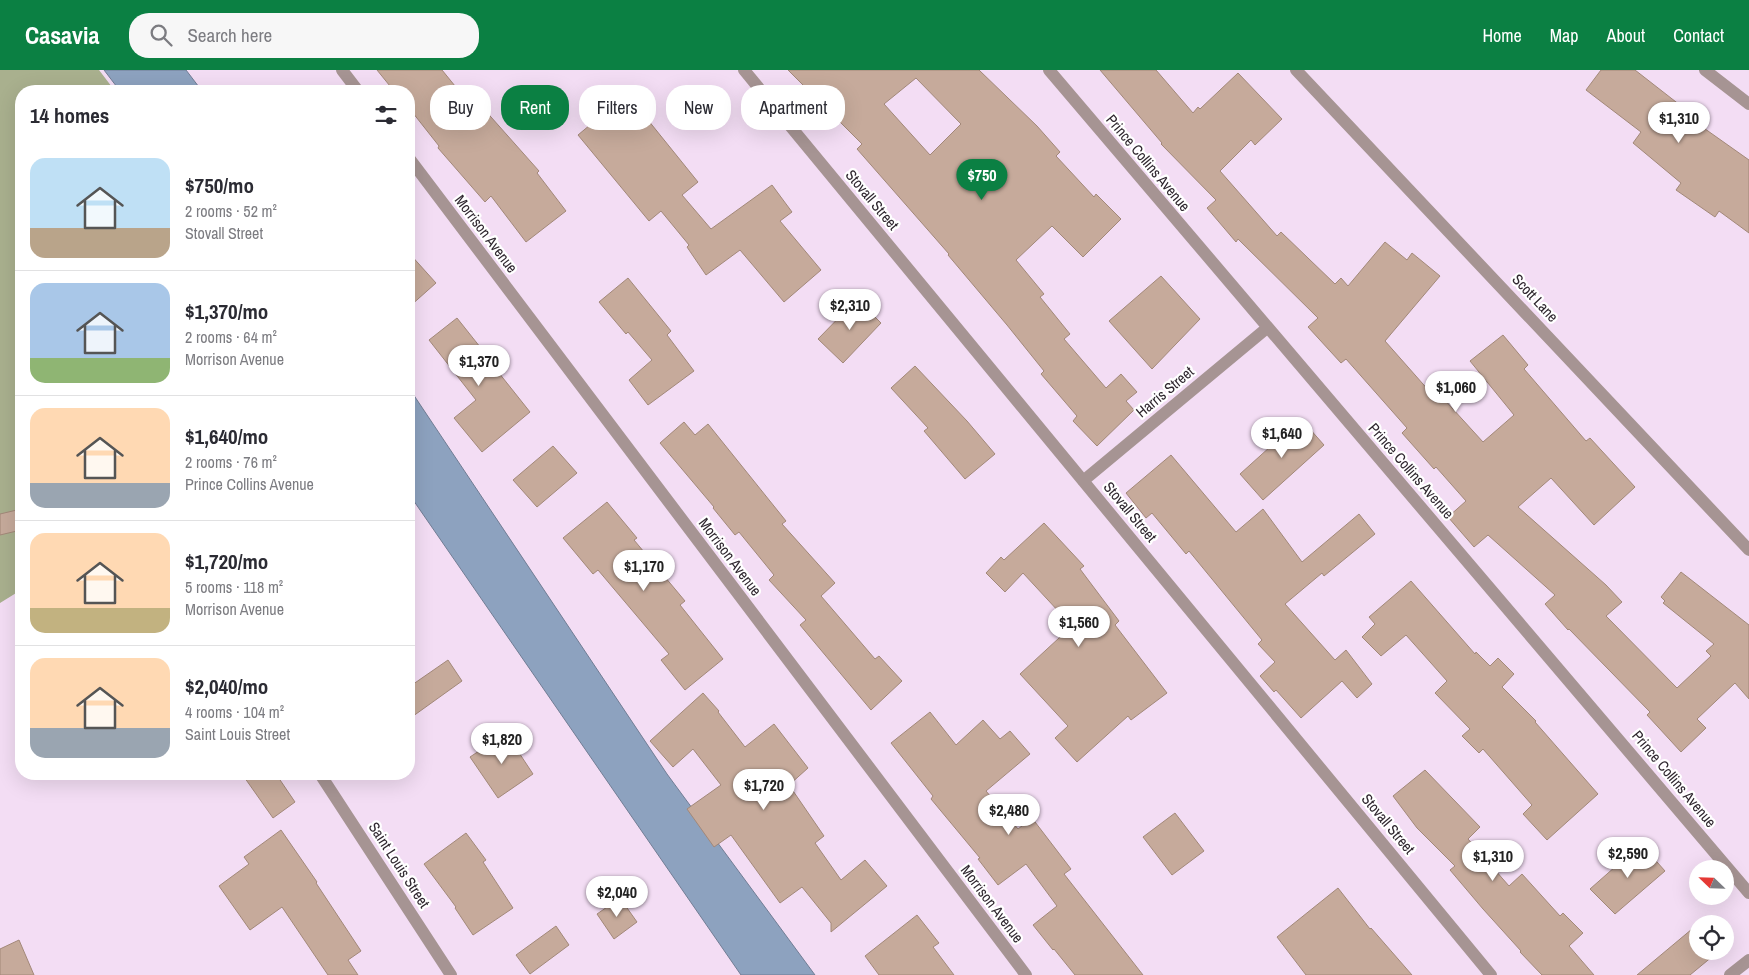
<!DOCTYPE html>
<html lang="en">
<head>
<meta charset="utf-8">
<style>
	:root { --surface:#fff; --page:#f7f7f7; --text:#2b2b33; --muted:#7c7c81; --line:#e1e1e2; --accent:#0b8043 }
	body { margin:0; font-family:"Archivo Narrow",sans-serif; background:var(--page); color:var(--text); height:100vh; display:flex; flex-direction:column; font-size:19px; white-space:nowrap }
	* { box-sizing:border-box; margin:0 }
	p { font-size:16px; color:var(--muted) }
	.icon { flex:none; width:28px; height:28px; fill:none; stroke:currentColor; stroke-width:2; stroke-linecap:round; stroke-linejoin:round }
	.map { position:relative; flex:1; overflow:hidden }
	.drawer { position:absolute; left:15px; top:15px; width:400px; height:695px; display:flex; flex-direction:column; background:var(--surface); border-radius:20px; box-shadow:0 5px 20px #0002 }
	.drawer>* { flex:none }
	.top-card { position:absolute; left:430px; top:15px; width:475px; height:45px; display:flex; gap:10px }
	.needle { width:32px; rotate:293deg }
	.controls { position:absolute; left:1689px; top:790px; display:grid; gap:10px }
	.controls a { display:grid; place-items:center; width:45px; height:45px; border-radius:50%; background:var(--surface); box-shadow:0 5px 20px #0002; font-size:25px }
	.price { position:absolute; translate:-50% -42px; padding:0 11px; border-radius:18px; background:#fff; color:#222; font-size:16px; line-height:32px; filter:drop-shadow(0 1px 2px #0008) }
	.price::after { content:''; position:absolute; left:50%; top:30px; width:15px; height:11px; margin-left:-8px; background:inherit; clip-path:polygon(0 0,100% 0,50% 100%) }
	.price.selected { background:var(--accent); color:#fff }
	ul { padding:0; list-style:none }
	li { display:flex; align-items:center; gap:15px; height:125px; padding:0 15px }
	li+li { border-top:1px solid var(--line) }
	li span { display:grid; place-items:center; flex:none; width:140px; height:100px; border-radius:15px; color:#555 }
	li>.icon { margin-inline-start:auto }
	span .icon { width:60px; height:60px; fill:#fffc; stroke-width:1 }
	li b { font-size:21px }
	h2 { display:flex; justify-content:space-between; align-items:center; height:60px; padding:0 15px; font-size:21px }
	.chip { padding:0 18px; border-radius:20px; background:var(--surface); box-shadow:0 5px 20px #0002; font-size:18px; line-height:45px }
	.chip.selected { background:var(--accent); color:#fff }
	header { display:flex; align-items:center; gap:30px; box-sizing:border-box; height:70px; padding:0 25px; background:var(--accent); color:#fff }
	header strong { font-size:24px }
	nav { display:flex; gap:28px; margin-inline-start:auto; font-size:18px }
	.search { width:350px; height:45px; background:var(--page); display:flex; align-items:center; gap:12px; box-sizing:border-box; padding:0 18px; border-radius:20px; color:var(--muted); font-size:19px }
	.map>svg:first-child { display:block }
	.forest { fill:#a9b08e }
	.water { fill:#8da2bf; stroke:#717d94 }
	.building { fill:#c6aa9b; stroke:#a28879; fill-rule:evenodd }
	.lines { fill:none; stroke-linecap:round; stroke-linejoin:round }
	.minor { stroke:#a69493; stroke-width:12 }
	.labels { text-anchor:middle; stroke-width:4.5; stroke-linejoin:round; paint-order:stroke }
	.street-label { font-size:15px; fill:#2f272f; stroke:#fff }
</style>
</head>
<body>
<header>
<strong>Casavia</strong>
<div class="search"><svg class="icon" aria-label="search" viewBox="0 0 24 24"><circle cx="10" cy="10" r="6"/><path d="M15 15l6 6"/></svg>Search here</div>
<nav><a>Home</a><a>Map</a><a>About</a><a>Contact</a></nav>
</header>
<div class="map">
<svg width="1749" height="905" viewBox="0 0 1749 905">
	<rect width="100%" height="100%" fill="#f3ddf4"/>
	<path class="forest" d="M0 0H99L115 21H21V520L0 533Z"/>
	<path class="water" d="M104 0H186L202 21H120Z
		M409 318 667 704 815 905H741L409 424Z"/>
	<path class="building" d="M377 0H442L477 43 483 38 539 101 537 103 566 141 526 172 491 126 485 132 438 78 439 76 409 38V21H394Z
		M788 0H979L1037 56 1060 82 1056 86 1094 127 1096 124 1121 149 1083 187 1052 156 1016 190 1044 224 1040 227 1070 264 1064 269 1106 318 1121 304 1137 322 1126 331 1134 340 1097 376 1073 351 1077 346 1041 304 1044 301 1007 255 948 185 949 184 857 79 862 74ZM916 8 961 54 930 85 884 34Z
		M1100 0H1156L1193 43 1198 37 1200 39 1238 3 1282 49 1255 75 1251 70 1220 101 1277 166 1281 162 1335 214 1341 208 1348 216 1385 172 1407 190 1412 183 1440 206 1385 271 1438 331 1442 327 1483 372 1514 345 1470 291 1503 265 1528 295 1524 299 1586 371 1590 368 1635 417 1594 455 1551 408 1518 437 1606 515 1622 532 1606 546 1677 618 1711 586 1706 581 1714 574 1663 533 1665 531 1661 527 1681 502 1749 555V629L1735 613 1697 649 1706 658 1681 682 1647 645 1650 642 1569 559 1568 560 1545 534 1555 525 1488 465 1474 477 1448 447 1466 431 1436 397 1434 399 1402 363 1407 358 1346 289 1341 293 1308 257 1318 248 1238 169 1236 172 1207 138 1216 130 1161 74 1162 73Z
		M1601 0H1635L1694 46 1691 49 1749 90V163L1719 141 1715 147 1676 120 1681 113 1633 73 1641 62 1586 20Z
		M627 24 698 112 682 125 711 159 772 115 792 142 780 151 821 200 784 232 740 180 706 205 687 177 689 175 661 141 649 151 578 65Z
		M409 183 436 213 409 237Z
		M1161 206 1200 249 1152 299 1109 251Z
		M628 208 671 261 667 265 694 301 648 335 629 310 652 290 628 262 626 264 599 232Z
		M857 229 881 253 843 293 818 269Z
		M457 248 492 292 491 293 530 342 482 382 454 348 476 330 429 270Z
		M915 296 967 351 995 384 965 409 924 361 928 358 891 318Z
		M1301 349 1324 375 1263 430 1240 404Z
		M684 352 695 365 708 354 786 451 782 454 835 513 821 526 875 589 879 586 902 611 871 640 800 555 806 550 769 510 774 505 739 462 735 465 713 438 714 437 660 373Z
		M553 376 577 403 537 437 513 410Z
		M1171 385 1236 462 1263 439 1302 492 1359 444 1375 464 1324 506 1322 503 1285 534 1335 590 1346 580 1372 614 1357 628 1342 611 1301 648 1276 620 1274 622 1260 606 1275 592 1258 574 1262 570 1189 481 1186 484 1152 443 1146 448 1126 423Z
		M607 432 637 468 634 470 685 531 680 535 723 589 685 620 661 590 669 584 598 500 593 504 563 468Z
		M21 439V460L0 465V444Z
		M1044 453 1084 496 1080 499 1119 551 1115 555 1167 623 1131 650 1128 646 1077 692 1055 668 1068 656 1020 604 1072 556 1023 503 1005 522 986 503 1001 487 1004 490Z
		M1411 511 1475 584 1476 582 1490 596 1498 588 1514 604 1502 617 1536 651 1535 652 1598 724 1547 770 1523 744 1532 735 1483 679 1479 683 1462 666 1470 659 1435 623 1447 611 1406 565 1381 586 1362 567 1375 554 1369 547Z
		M448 590 462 611 409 649V617Z
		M703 623 719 641 718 642 745 677 774 654 808 698 789 715 824 766 815 773 841 810 865 790 887 816 831 862V853L802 817 780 833 731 765 714 777 687 739 721 715 693 679 673 697 650 671Z
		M930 642 956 675 983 650 1000 669 1010 661 1030 684 986 721 1018 759 1032 748 1071 799 1064 804 1143 905H1075L1054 879 1053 880 1033 855 1057 836 1026 794 998 815 978 789 980 788 931 729 933 726 891 673Z
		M506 663 533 704 498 728 470 687Z
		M1425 700 1480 757 1468 769 1509 816 1522 804 1560 846 1563 843 1583 863 1569 876 1594 905H1542L1520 882 1521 881 1483 839 1450 800 1455 796 1417 758 1393 726Z
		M242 704H276L295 732 273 748Z
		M1175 743 1204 781 1172 805 1143 767Z
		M281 760 317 812 316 813 361 881 348 890 358 905H328L282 837 250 860 219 816 249 794 244 787Z
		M466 763 486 790 483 792 513 838 473 865 455 838 456 837 424 794Z
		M1641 774 1665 801 1615 844 1590 819Z
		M1338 818 1370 859 1371 858 1412 905H1306L1277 867Z
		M620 828 637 852 614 869 597 844Z
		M917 845 939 873 933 877 954 905H879L865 886Z
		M1698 854V881H1719L1690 905H1637Z
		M556 856 569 875 530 904 516 885Z
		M19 870 34 905H0V879Z"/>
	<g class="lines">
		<path class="minor" d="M342 0 358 21
			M744 0 1491 905
			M1049 0 1749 823
			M1296 0 1749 480
			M1705 0 1749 34
			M409 88 1026 905
			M1083 411 1267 258
			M320 704 451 905
			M1730 905 1749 890"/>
	</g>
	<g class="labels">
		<g class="street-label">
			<text transform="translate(1148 93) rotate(50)" y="5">Prince Collins Avenue</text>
			<text transform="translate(872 130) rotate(50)" y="5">Stovall Street</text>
			<text transform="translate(486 164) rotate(53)" y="5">Morrison Avenue</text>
			<text transform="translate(1535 228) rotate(47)" y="5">Scott Lane</text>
			<text transform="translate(1165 322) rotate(-40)" y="5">Harris Street</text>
			<text transform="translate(1411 401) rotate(49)" y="5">Prince Collins Avenue</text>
			<text transform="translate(1130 442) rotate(50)" y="5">Stovall Street</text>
			<text transform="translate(730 487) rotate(53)" y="5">Morrison Avenue</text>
			<text transform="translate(1674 709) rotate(50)" y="5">Prince Collins Avenue</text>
			<text transform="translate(1388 754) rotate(50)" y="5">Stovall Street</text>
			<text transform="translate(399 795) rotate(57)" y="5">Saint Louis Street</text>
			<text transform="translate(992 834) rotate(53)" y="5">Morrison Avenue</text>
		</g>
	</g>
</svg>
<div class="controls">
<a><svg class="needle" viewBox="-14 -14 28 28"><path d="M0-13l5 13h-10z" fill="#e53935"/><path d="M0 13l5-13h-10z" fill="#7c7c81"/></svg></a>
<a><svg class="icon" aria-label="locate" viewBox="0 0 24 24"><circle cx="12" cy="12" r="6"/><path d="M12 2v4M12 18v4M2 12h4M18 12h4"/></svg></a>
</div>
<b class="price" style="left:1679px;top:74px">$1,310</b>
<b class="price selected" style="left:982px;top:131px">$750</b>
<b class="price" style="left:850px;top:261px">$2,310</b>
<b class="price" style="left:479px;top:317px">$1,370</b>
<b class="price" style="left:1456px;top:343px">$1,060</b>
<b class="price" style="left:1282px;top:389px">$1,640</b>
<b class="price" style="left:644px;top:522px">$1,170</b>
<b class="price" style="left:1079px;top:578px">$1,560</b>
<b class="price" style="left:502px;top:695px">$1,820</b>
<b class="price" style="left:764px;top:741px">$1,720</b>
<b class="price" style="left:1009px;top:766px">$2,480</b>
<b class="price" style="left:1628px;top:809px">$2,590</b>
<b class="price" style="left:1493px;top:812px">$1,310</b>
<b class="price" style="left:617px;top:848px">$2,040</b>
<div class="top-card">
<a class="chip">Buy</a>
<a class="chip selected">Rent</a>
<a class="chip">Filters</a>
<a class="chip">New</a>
<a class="chip">Apartment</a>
</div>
<section class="drawer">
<h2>14 homes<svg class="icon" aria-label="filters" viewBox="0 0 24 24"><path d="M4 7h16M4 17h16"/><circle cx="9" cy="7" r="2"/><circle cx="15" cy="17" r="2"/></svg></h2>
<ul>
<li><span style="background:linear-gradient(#bfe0f5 70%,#b9a48a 0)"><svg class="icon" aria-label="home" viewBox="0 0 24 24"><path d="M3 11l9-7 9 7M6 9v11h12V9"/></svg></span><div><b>$750/mo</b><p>2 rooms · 52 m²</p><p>Stovall Street</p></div></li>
<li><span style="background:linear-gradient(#a9c7e8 75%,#8fb573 0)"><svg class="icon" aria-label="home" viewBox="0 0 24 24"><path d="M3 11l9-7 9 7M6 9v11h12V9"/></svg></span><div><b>$1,370/mo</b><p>2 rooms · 64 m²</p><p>Morrison Avenue</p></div></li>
<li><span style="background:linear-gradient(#ffd9b3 75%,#9aa5b1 0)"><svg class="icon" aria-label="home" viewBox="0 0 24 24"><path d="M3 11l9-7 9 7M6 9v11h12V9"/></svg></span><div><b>$1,640/mo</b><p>2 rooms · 76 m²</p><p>Prince Collins Avenue</p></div></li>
<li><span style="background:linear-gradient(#ffd9b3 75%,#c2b280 0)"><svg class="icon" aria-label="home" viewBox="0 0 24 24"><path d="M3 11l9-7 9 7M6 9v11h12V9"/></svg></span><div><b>$1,720/mo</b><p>5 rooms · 118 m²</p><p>Morrison Avenue</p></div></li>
<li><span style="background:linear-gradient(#ffd9b3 70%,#9aa5b1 0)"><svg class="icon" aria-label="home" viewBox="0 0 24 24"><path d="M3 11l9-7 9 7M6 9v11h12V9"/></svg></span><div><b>$2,040/mo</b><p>4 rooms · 104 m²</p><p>Saint Louis Street</p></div></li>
</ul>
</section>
</div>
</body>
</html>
